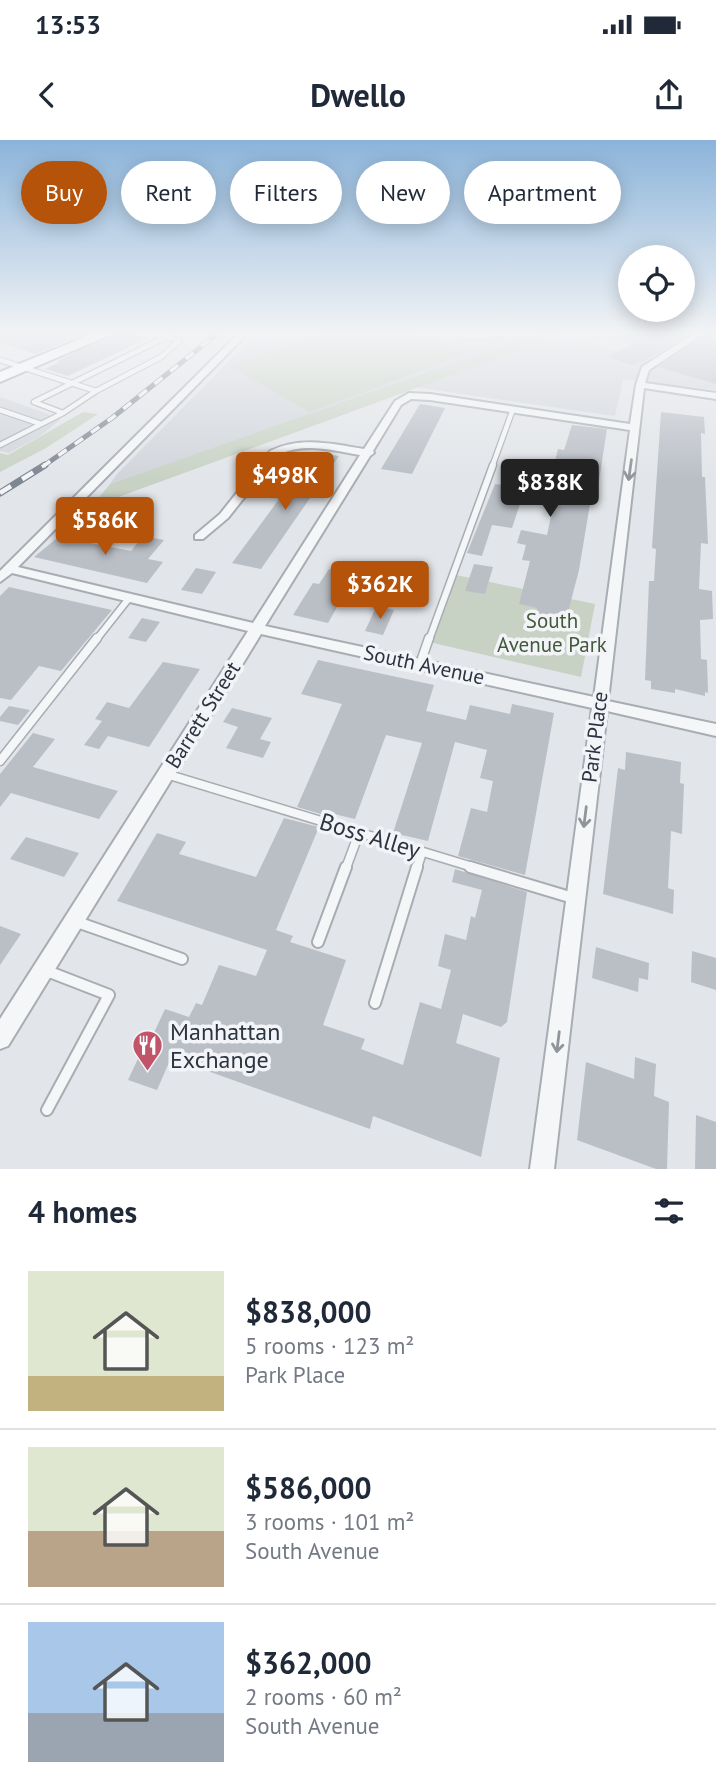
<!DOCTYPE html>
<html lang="en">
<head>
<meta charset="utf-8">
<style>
	:root { --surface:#fff; --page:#f2f2f3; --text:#1f2937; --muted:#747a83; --line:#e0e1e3; --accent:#b45309 }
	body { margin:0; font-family:"PT Sans",sans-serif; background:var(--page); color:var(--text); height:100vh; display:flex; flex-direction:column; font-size:26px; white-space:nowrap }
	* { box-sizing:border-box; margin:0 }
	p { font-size:23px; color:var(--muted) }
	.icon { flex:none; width:38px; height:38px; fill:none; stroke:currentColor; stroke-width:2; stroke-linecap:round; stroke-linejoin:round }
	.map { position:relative; height:1029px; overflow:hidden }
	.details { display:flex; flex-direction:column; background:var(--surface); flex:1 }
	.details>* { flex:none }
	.hud { position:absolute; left:21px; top:21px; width:676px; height:63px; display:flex; gap:14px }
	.controls { position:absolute; left:618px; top:105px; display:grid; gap:14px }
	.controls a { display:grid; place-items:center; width:77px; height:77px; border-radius:50%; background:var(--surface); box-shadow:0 4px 18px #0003; font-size:35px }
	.price { position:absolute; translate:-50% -60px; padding:0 16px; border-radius:7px; background:var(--accent); color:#fff; font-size:23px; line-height:46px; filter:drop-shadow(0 2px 4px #0008) }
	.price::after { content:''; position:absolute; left:50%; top:42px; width:21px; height:16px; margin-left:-10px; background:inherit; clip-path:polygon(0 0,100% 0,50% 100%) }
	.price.current { background:#222; color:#fff }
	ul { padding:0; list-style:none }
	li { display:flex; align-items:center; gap:21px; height:175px; padding:0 28px }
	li+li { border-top:2px solid var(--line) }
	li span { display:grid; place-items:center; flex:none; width:196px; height:140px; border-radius:0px; color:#555 }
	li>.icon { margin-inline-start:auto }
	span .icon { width:84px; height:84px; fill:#fffc; stroke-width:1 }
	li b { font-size:30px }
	h2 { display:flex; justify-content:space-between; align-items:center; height:84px; padding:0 28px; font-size:30px }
	.chip { padding:0 24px; border-radius:32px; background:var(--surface); box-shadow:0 4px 18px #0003; font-size:24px; line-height:63px }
	.chip.current { background:var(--accent); color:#fff }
	.status { display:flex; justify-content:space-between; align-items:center; height:49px; padding:0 35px; background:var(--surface); direction:ltr }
	.status svg { height:19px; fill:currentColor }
	header { display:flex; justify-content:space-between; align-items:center; height:91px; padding:0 28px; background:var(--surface); font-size:32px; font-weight:600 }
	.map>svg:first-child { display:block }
	.built { fill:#d1d5db }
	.green { fill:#c8d2c4 }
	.building { fill:#babfc6 }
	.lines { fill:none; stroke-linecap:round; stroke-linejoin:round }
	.service-far3-casing { stroke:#a8acb3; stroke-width:7 }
	.service-far2-casing { stroke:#a8acb3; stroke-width:9 }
	.service-far1-casing { stroke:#a8acb3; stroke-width:11 }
	.service-casing { stroke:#a8acb3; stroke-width:14 }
	.minor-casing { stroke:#a8acb3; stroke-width:4 }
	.trunk-casing { stroke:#8b939f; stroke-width:4 }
	.service-far3 { stroke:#f5f6f8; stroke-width:4.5 }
	.service-far2 { stroke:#f5f6f8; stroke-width:6 }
	.service-far1 { stroke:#f5f6f8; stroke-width:8 }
	.service { stroke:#f5f6f8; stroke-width:10 }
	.minor { fill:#f5f6f8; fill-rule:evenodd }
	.trunk { fill:#fff; fill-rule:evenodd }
	.rail-far1-casing { stroke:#7d8691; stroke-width:5 }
	.rail-casing { stroke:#7d8691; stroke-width:7 }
	.rail-far1 { stroke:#f2f4f7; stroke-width:3.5; stroke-dasharray:10; stroke-linecap:butt }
	.rail { stroke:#f2f4f7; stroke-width:4.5; stroke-dasharray:13; stroke-linecap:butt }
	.oneway { stroke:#90959c }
	.labels { text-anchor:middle; stroke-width:7; stroke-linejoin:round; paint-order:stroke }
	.park-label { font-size:21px; fill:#425a3b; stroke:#f2f4f7 }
	.street-label { font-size:21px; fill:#2c3440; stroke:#f2f4f7 }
	.near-street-label { font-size:24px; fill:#2c3440; stroke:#f2f4f7 }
	.near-poi-label { font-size:24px; fill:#2c3440; stroke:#f2f4f7; text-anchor:start }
</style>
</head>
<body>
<div class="status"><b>13:53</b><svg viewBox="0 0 49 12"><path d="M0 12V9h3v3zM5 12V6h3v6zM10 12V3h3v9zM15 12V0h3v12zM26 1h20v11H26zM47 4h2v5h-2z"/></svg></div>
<header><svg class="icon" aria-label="back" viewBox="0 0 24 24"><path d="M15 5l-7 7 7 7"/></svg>Dwello<svg class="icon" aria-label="share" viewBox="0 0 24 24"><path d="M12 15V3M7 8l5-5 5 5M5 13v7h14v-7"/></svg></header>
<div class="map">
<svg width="716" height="1029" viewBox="0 0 716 1029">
	<rect width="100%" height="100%" fill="#e2e5e9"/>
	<path class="built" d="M256 194H568L661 228 716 210V250L623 239 615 276 399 245 110 344 117 334Z
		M0 257 51 275 61 279 40 296 9 313 0 311Z"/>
	<path class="green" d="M329 194H418L464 215 309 272 230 226Z
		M538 194H564L91 367 110 344Z
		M83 272 98 274 46 308 0 332V313L8 315Z
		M456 435 595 464 581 537 429 502Z"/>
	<path class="building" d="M0 194H84L36 214 0 203Z
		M115 194 152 196 68 236 45 229 60 222 57 221Z
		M613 194H687L644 222 640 221 633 225 608 217 632 204 613 198Z
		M706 194H716V244L658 227Z
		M420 264 445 268 412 334 381 329Z
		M661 272 704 277 705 294 701 293 702 337H705L708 404 701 403 699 449 712 451 713 479 700 480 701 519 707 520 708 553 705 552V556L675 549V553L651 549V541L645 540 649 441H654L656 409 652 408Z
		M572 285 607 289 598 347 593 346 579 430 566 480 536 474 537 468 519 464 530 421 522 420 526 405 517 403 521 390 547 395 553 366 521 361 512 388 492 385 482 416 467 413 495 344 508 346 515 326 552 332 558 309 564 310Z
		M314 312 339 316 261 429 232 423Z
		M62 394 88 399 85 402 131 411 143 396 164 400 148 419 163 422 147 443 34 417Z
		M474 424 493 427 485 454 465 451Z
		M196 428 216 432 202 454 181 450Z
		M329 429 362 436 355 449 348 448 328 483 293 475 313 443 319 444Z
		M9 447 112 470 61 531 39 526 11 560 0 558V456Z
		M376 467 394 470 383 495 365 491Z
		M142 478 160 482 146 502 128 498Z
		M318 520 434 545 426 571 466 580 470 565 510 574 512 564 554 573 525 735 458 716 471 668 487 672 493 641 480 638 487 610 455 602 428 701 393 693 422 603 386 595 355 679 326 672 324 675 297 667 342 564 301 554Z
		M163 522 200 529 149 607 108 596 99 609 84 605 102 581 95 579 107 562 129 568Z
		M9 566 30 570 18 585 0 581V577Z
		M232 568 272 578 260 599 271 602 263 618 226 608 238 587 223 582Z
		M33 593 55 599 33 627 118 651 99 679 11 653 0 667V634Z
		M626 612 681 622 680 643 684 644 682 694 671 691 668 748 674 750 673 774 603 754 618 628 625 630Z
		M284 678 319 687 276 790 293 796 290 802 346 820 323 885 365 899 361 909 403 925 420 862 441 869 451 830 438 826 445 794 466 800 471 776 475 778 482 750 452 742 455 729 527 752 507 882 501 887 463 874 456 903 500 918 481 1017 373 976 370 989 171 918 157 950 128 940 150 893 153 895 165 869 189 877 196 863 202 865 219 825 256 836 267 810 117 761 157 693 186 702 179 714 256 737Z
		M26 697 79 713 64 737 10 719Z
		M0 786 21 794 0 825Z
		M596 807 649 823 648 840 639 838 638 852 592 838Z
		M692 811 716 818V850L691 842Z
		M635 917 656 924 654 956 669 962 667 1029H656L577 1000 586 922 634 939Z
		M696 975 716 982V1029H695Z"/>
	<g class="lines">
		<defs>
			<path id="service-far3" d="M460 194 473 197 500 194
				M0 220 96 251 63 273 0 305
				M96 251 161 217 179 201 166 197
				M0 270 41 284
				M63 273 34 262 166 197 156 194
				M492 327 513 269"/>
			<path id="service-far2" d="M96 500 130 457
				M429 500 493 325"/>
			<path id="service-far1" d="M420 524 429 498
				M0 621 97 498
				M166 634 476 728
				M346 728 359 693
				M417 728 422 712"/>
			<path id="service" d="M470 727 573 758
				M77 782 182 819
				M318 802 346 727
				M47 831 109 855 47 970
				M375 863 417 727"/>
			<path id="minor" d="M238 194H247L18 427 253 483 360 315C332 310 304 302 278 315L228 378 203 399H195V395L220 374 270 311C302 296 331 304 364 309L395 261 409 253 430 254 630 284 636 245 642 227 693 194H703L649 230 645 243 716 253V259L644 248 608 561 716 584V596L607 571 554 1029H530L592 568 261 494 8 906 0 909V879L248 491 12 433 0 442V431ZM411 259 430 260 630 290 594 557 265 486 370 316 374 313 373 311 401 265Z"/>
			<path id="trunk" d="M92 194H112L0 242V232Z"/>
		</defs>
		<use href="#service-far3" class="service-far3-casing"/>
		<use href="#service-far2" class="service-far2-casing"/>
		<use href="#service-far1" class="service-far1-casing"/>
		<use href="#service" class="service-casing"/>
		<use href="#minor" class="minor-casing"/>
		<use href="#trunk" class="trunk-casing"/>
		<use href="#service-far3" class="service-far3"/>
		<use href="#service-far2" class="service-far2"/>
		<use href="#service-far1" class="service-far1"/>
		<use href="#service" class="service"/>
		<use href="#minor" class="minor"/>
		<use href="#trunk" class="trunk"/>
		<defs>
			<path id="rail-far1" d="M42 327 112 278 217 194"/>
			<path id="rail" d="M0 353 45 325"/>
		</defs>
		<use href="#rail-far1" class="rail-far1-casing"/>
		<use href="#rail" class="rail-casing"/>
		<use href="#rail-far1" class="rail-far1"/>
		<use href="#rail" class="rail"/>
	</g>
	<defs><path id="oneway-shaft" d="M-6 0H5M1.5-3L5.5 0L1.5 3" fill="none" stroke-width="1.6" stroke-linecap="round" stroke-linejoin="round" transform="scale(1.75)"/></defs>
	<g class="oneway">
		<use href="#oneway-shaft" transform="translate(630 330) rotate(98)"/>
		<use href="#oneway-shaft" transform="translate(585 677) rotate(97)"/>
		<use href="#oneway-shaft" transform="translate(558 902) rotate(97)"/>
	</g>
	<linearGradient id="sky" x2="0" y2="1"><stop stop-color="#8bb4da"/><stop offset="0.57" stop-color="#f2f3f5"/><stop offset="1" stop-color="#f2f3f5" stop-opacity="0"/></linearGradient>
	<rect width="716" height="339" fill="url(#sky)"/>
	<defs>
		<symbol id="restaurant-pin" viewBox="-11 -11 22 30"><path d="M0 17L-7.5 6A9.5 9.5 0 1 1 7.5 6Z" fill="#c15469" stroke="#f2f4f7"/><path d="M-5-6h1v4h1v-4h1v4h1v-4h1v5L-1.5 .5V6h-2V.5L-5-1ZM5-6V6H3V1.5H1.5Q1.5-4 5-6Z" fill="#fff"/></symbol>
	</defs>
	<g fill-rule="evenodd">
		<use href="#restaurant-pin" x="130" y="888" width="35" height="47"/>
	</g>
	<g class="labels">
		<g class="park-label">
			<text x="552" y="488">South<tspan x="552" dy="24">Avenue Park</tspan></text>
		</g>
		<g class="street-label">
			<text transform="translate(424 525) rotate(12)" y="7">South Avenue</text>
			<text transform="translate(203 575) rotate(-58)" y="7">Barrett Street</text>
			<text transform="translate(595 597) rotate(-83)" y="7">Park Place</text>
		</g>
		<g class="near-street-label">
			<text transform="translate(370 696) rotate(17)" y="8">Boss Alley</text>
		</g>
		<g class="near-poi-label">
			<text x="170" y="900">Manhattan<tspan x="170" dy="28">Exchange</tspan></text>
		</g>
	</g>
</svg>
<div class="controls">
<a><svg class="icon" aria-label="locate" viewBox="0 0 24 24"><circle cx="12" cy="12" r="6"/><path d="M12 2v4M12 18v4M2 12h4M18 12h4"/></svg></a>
</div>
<b class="price" style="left:285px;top:372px">$498K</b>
<b class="price current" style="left:550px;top:379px">$838K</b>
<b class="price" style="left:105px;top:417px">$586K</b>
<b class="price" style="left:380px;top:481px">$362K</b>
<div class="hud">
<a class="chip current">Buy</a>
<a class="chip">Rent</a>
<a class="chip">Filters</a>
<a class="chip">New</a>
<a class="chip">Apartment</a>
</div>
</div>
<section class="details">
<h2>4 homes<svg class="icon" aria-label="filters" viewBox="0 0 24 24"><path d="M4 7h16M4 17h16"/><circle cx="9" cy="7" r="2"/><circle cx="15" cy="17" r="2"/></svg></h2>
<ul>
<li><span style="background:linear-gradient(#dfe7d0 75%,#c2b280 0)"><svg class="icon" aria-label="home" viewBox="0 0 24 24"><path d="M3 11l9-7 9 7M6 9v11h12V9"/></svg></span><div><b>$838,000</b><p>5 rooms · 123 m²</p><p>Park Place</p></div></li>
<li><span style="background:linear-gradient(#dfe7d0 60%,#b9a48a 0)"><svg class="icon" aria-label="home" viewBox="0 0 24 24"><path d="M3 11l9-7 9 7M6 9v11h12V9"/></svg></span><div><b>$586,000</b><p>3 rooms · 101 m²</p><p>South Avenue</p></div></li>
<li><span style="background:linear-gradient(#a9c7e8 65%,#9aa5b1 0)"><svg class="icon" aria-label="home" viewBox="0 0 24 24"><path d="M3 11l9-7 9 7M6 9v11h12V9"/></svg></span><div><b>$362,000</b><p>2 rooms · 60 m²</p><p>South Avenue</p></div></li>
</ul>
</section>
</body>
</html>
